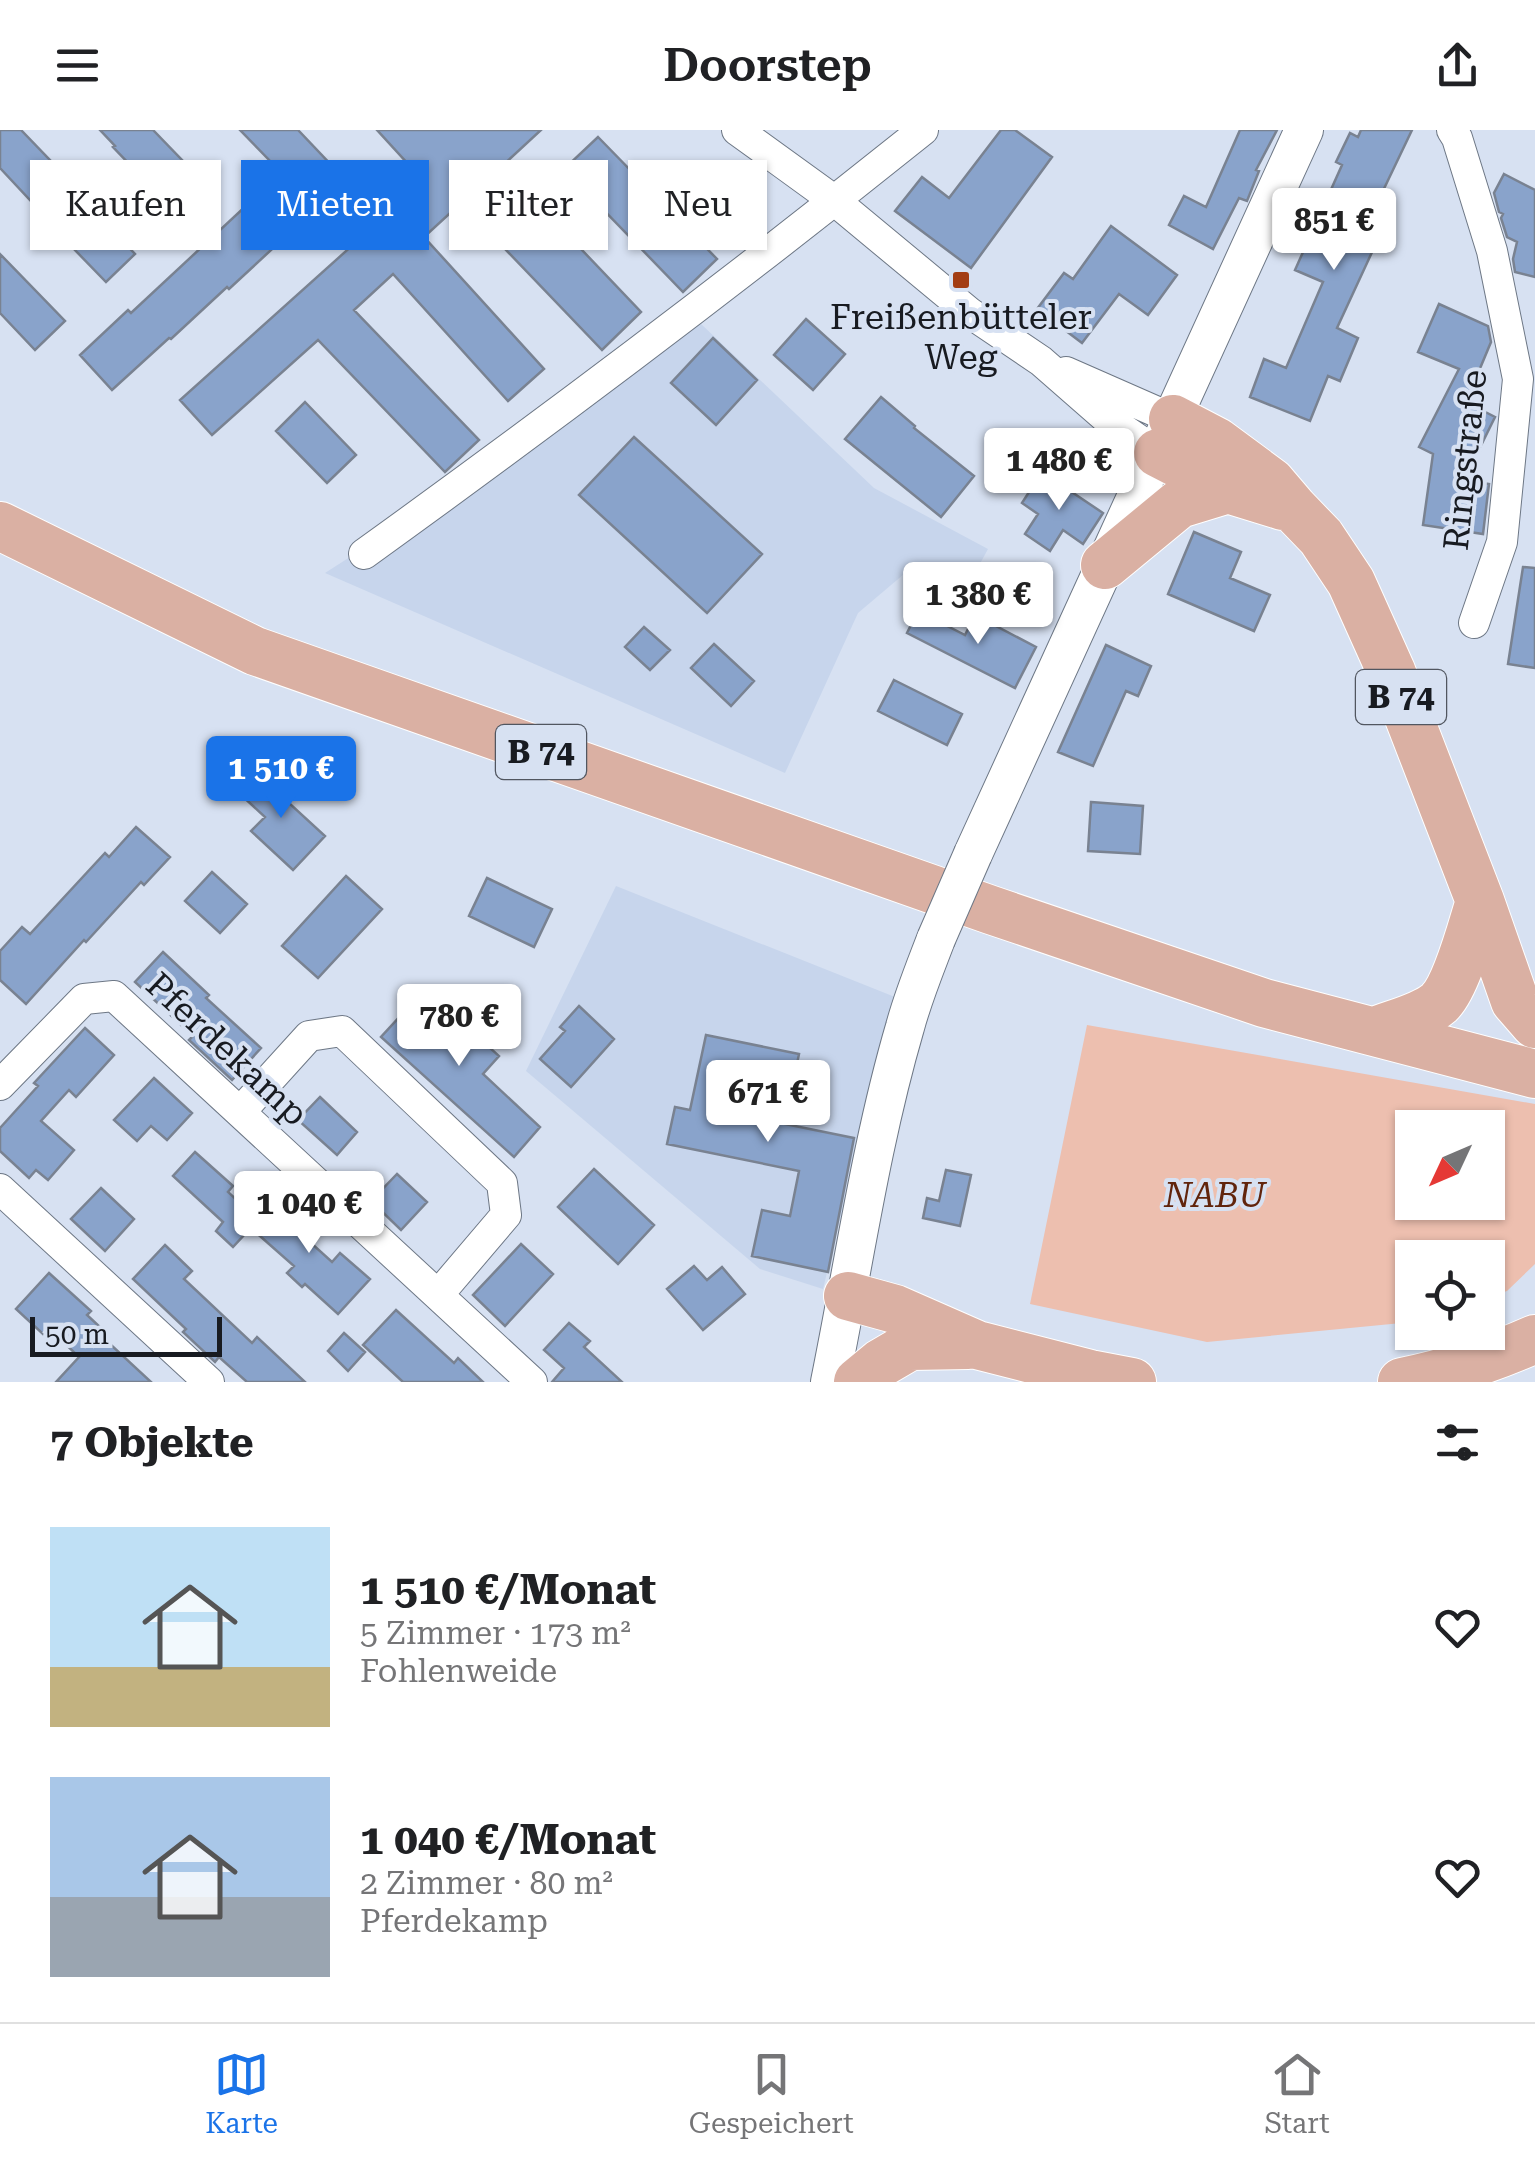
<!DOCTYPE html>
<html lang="de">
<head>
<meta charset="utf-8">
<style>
	:root { --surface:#fff; --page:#f6f6f6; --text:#202124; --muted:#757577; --line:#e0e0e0; --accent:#1a73e8 }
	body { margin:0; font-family:"Roboto Serif",serif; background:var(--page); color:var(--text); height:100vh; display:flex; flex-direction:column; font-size:38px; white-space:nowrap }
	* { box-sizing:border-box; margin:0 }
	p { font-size:32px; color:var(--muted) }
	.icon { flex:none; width:55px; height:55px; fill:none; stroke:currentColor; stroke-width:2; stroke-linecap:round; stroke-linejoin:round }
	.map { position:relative; height:1252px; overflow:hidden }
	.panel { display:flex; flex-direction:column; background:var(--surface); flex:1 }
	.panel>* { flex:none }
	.top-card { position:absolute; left:30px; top:30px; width:1000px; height:90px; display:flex; gap:20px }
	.needle { width:65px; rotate:226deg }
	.tools { position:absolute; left:1395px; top:980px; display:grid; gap:20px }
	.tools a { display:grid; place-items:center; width:110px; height:110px; border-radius:0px; background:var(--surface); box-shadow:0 2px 8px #0004; font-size:50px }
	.scale { position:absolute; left:30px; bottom:25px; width:192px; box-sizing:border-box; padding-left:10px; border:5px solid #181b21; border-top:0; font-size:28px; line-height:35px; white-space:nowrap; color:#181b21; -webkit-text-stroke:8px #d7e1f2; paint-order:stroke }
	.price { position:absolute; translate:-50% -85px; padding:0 22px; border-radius:10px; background:#fff; color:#222; font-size:32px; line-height:65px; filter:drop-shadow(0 2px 5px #0008) }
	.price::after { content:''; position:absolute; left:50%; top:60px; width:30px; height:22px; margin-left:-15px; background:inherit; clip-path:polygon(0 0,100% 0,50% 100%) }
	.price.current { background:var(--accent); color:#fff }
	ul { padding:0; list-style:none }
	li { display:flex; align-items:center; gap:30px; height:250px; padding:0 50px }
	li span { display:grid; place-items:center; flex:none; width:280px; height:200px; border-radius:0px; color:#555 }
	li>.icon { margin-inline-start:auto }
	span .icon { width:120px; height:120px; fill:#fffc; stroke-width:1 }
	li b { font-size:42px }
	h2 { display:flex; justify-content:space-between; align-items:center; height:120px; padding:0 50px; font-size:42px }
	.pill { padding:0 35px; border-radius:0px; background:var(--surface); box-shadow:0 2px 8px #0004; font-size:35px; line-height:90px }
	.pill.current { background:var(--accent); color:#fff }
	header { display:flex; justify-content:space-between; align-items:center; height:130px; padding:0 50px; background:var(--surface); font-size:45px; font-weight:600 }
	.tab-bar { display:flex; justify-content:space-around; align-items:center; height:140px; border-top:2px solid var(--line); background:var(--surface); font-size:28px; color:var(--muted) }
	.tab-bar a { display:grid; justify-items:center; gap:5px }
	.tab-bar .current { color:var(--accent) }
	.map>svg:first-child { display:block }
	.built { fill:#c7d5ec }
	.green { fill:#edbfaf; fill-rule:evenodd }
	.building { fill:#89a3cb; stroke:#798291; stroke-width:2.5 }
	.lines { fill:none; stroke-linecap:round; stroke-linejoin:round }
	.minor-casing { stroke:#6d7785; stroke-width:32 }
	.tertiary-casing { stroke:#6d7785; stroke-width:40 }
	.primary-casing { stroke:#fff; stroke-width:50 }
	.minor { stroke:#fff; stroke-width:30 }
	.tertiary { stroke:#fff; stroke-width:38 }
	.primary { stroke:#dab0a3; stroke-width:48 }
	.tertiary-bridge-casing { stroke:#6d7785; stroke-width:40; stroke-linecap:butt }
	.tertiary-bridge { stroke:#fff; stroke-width:38 }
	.poi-dot { fill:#a33d13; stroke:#d7e1f2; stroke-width:4 }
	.labels { text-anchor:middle; stroke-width:8; stroke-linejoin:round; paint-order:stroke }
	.shield { fill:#d7e1f2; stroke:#515660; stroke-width:2.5 }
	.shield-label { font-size:32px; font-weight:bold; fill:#181b21 }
	.poi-label { font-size:35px; fill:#181b21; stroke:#d7e1f2 }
	.street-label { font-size:35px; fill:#181b21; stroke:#d7e1f2 }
	.park-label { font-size:35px; font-style:italic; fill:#61240c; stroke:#d7e1f2 }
</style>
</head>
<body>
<header><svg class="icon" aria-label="menu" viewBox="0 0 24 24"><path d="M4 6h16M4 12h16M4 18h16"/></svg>Doorstep<svg class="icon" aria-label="share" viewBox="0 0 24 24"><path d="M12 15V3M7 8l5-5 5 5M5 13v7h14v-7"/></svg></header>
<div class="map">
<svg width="1535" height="1252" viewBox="0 0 1535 1252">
	<rect width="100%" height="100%" fill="#d7e1f2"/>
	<path class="built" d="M680 174 874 358 988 419 964 463 910 439 858 483 785 643 325 443 618 255Z
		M616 756 895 867 823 1159 760 1139 526 941Z"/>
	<path class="green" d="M1087 895 1535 974V1134L1507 1161 1488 1168V1128H1412V1192L1207 1212 1030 1174ZM1412 998H1488V1072H1412Z"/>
	<path class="building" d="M0 0H21L71 52 69 55 135 124 106 152 39 83 41 82 0 38Z
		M100 0H153L209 58 179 86 113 17 115 16Z
		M240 0H298L355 60 322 92 312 82 229 159 227 157 171 209 169 208 112 260 80 225 128 180 131 183 278 46 268 35 271 32Z
		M377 0H541L502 36 641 182 602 220 461 73 424 107 544 239 508 271 393 144 354 180 479 310 445 342 318 210 212 305 180 270 374 96 370 92 419 46Z
		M1001 0H1015L1052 27 971 138 895 81 922 47 949 68Z
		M1240 0H1277L1256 40 1259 41 1247 71 1239 68 1213 119 1169 95 1184 66 1206 77Z
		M1361 0H1412L1370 88 1385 94 1337 198 1358 208 1340 251 1328 246 1310 291 1250 267 1264 229 1286 238 1323 152 1295 140 1342 35 1336 32 1350 3 1358 7Z
		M598 7 717 129 683 162 564 39Z
		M1504 44 1535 60V147L1515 142 1513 129 1517 112 1507 107 1501 88 1503 84 1499 82 1494 63Z
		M1111 96 1177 145 1148 185 1119 164 1082 213 1037 179 1064 143 1073 149Z
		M0 124 65 191 35 220 0 183Z
		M1439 174 1488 196 1491 212 1466 272 1495 287 1464 350 1489 354 1483 404 1423 395 1433 324 1419 317 1459 239 1418 222Z
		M806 189 845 224 813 260 774 225Z
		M713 208 757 250 716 295 671 253Z
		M881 267 915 296 914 298 974 346 941 387 845 309Z
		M305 272 356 325 327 353 276 301Z
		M634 307 762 424 707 483 579 365Z
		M1042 342 1103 383 1083 414 1063 400 1050 421 1025 404 1038 384 1022 373Z
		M1194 402 1241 422 1230 448 1270 465 1254 501 1168 464Z
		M1523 437 1535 438V538L1508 534Z
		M918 481 965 505 975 485 1036 517 1015 558 907 503Z
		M644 497 670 520 650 540 625 517Z
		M714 514 754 551 731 576 691 538Z
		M1106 515 1151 536 1138 566 1126 561 1093 636 1058 622Z
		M894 550 962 584 947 615 878 581Z
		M263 638 284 656 278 663 325 706 293 740 251 701 265 687 240 664Z
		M1091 672 1143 676 1140 724 1088 721Z
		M136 697 170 727 144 755 141 752 86 812 84 810 26 874 0 850V821L22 797 30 804 105 723 109 727Z
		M212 742 247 774 220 803 185 771Z
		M346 746 382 779 318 848 282 816Z
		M487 748 552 779 534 817 469 786Z
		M163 822 209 865 206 868 261 918 232 950 189 910 193 906 135 852Z
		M425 859 499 926 483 944 540 997 514 1027 381 907Z
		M579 876 614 909 571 957 540 929 565 901 560 897Z
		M85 898 114 925 76 967 69 960 41 991 74 1020 48 1050 36 1040 29 1048 0 1021V998L38 956 34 953Z
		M706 905 799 924 785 994 854 1008 828 1142 752 1126 762 1080 790 1086 799 1041 667 1014 675 977 690 980Z
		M154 948 192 983 167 1010 151 996 137 1011 114 990Z
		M320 967 357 1002 337 1025 298 990Z
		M195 1022 233 1056 228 1062 258 1090 233 1117 216 1101 223 1092 173 1046Z
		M594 1039 654 1095 618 1134 558 1077Z
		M946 1040 971 1045 960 1096 923 1088 927 1068 939 1071Z
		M397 1044 427 1072 401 1100 371 1071Z
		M101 1058 134 1089 105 1121 71 1089Z
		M284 1064 314 1090 301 1104 332 1132 340 1123 370 1149 338 1184 305 1154 302 1157 287 1143 294 1136 252 1099Z
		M521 1114 553 1144 505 1196 473 1165Z
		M165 1115 192 1141 184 1149 252 1213 257 1207 305 1252H247L219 1227 215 1232 183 1202 186 1199 133 1149Z
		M694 1136 707 1150 722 1137 745 1164 703 1200 667 1159Z
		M49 1143 91 1181 87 1185 101 1198 97 1202 151 1252H56L79 1227 49 1198 43 1204 16 1179Z
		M396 1180 454 1233 458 1228 483 1252H403L363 1215Z
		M569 1193 590 1211 584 1217 622 1252H552L564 1238 544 1220Z
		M344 1203 365 1222 348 1241 328 1221Z"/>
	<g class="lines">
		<defs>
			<path id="minor" d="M737 0 835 71 970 183 1041 231 1105 287 1158 323
				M1452 0 1457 8 1492 121 1518 249 1502 412 1474 493
				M1066 242 1173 289
				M364 424C554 287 741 146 923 0
				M0 955 84 869 114 866 532 1252
				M240 982 309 906 342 901 502 1053 506 1085 438 1165
				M0 1059 209 1252"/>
			<path id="tertiary" d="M973 724 1304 0
				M830 1252C854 1134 871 1013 905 897 913 867 925 838 936 809"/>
			<path id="primary" d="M1173 289 1217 312 1271 352 1294 379 1321 407 1351 452 1391 541 1480 771 1515 871 1535 894
				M1158 323 1228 359 1283 376
				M0 396 255 521 991 780 1264 873 1535 944
				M1105 435 1179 374 1228 359
				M1375 901C1395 893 1423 887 1439 873 1457 856 1472 796 1480 771
				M848 1166 895 1179 977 1215 1090 1244 1132 1252
				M858 1252 881 1233 910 1216 968 1215
				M1402 1252C1448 1243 1492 1228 1535 1209"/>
		</defs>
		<use href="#minor" class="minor-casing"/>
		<use href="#tertiary" class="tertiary-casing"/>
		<use href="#primary" class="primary-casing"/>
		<use href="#minor" class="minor"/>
		<use href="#tertiary" class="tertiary"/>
		<use href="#primary" class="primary"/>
		<defs>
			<path id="tertiary-bridge" d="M936 809 973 724"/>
		</defs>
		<use href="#tertiary-bridge" class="tertiary-bridge-casing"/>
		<use href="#tertiary-bridge" class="tertiary-bridge"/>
	</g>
	<rect class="poi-dot" x="951" y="140" width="20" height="20" rx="5"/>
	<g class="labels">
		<g class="shield">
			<rect x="1356" y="540" width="90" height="54" rx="8"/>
			<rect x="496" y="595" width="90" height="54" rx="8"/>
		</g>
		<g class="shield-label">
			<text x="1401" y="578">B 74</text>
			<text x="541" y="633">B 74</text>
		</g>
		<g class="poi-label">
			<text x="961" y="199">Freißenbütteler<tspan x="961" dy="40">Weg</tspan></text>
		</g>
		<g class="street-label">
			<text transform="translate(1465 330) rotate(-84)" y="12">Ringstraße</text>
			<text transform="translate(227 919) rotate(43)" y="12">Pferdekamp</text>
		</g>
		<g class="park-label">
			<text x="1215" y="1077">NABU</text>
		</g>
	</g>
</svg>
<div class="tools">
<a><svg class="needle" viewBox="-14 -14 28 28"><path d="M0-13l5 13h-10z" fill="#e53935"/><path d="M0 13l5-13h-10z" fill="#757577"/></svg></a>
<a><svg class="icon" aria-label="locate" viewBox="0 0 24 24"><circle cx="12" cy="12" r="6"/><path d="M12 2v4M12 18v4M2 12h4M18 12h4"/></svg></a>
</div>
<div class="scale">50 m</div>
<b class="price" style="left:1334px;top:143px">851 €</b>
<b class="price" style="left:1059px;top:383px">1 480 €</b>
<b class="price" style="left:978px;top:517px">1 380 €</b>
<b class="price current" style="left:281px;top:691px">1 510 €</b>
<b class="price" style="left:459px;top:939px">780 €</b>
<b class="price" style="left:768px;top:1015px">671 €</b>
<b class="price" style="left:309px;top:1126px">1 040 €</b>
<div class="top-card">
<a class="pill">Kaufen</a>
<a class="pill current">Mieten</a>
<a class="pill">Filter</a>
<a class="pill">Neu</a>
</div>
</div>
<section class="panel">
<h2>7 Objekte<svg class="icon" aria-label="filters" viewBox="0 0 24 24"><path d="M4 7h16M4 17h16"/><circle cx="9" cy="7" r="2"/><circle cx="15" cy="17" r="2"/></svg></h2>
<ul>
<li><span style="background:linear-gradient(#bfe0f5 70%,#c2b280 0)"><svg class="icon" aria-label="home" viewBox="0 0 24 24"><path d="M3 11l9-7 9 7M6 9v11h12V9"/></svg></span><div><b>1 510 €/Monat</b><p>5 Zimmer · 173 m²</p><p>Fohlenweide</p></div><svg class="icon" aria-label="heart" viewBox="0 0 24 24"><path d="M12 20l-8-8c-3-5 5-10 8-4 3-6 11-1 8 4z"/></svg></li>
<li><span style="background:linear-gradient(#a9c7e8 60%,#9aa5b1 0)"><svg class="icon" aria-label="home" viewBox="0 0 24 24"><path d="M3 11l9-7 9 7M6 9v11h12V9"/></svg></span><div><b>1 040 €/Monat</b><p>2 Zimmer · 80 m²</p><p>Pferdekamp</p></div><svg class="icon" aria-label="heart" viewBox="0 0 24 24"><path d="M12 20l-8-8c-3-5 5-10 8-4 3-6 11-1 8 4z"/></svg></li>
</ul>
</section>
<nav class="tab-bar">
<a class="current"><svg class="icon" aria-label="map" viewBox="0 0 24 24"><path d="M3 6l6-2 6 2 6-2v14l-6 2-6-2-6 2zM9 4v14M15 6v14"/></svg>Karte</a>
<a><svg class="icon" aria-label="saved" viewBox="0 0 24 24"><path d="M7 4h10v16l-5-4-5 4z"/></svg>Gespeichert</a>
<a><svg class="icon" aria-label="home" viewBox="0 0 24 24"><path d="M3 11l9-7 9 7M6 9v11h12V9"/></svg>Start</a>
</nav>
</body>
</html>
